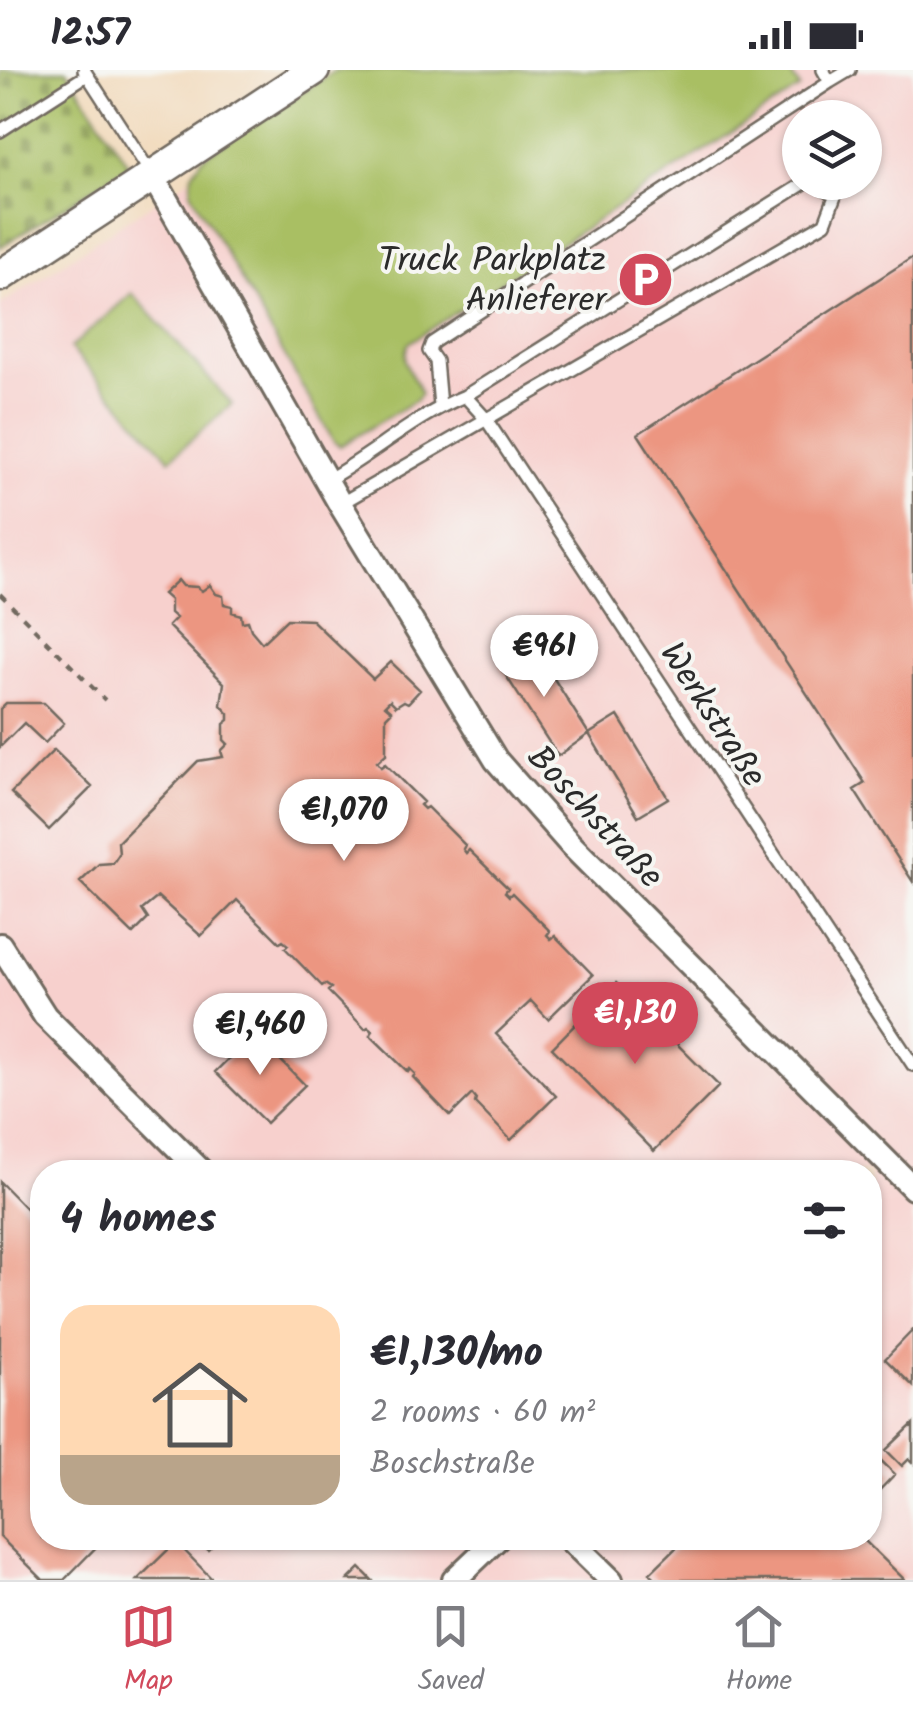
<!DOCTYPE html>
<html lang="en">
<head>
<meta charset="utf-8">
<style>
	:root { --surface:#fff; --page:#f7f7f7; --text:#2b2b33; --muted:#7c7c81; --line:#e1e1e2; --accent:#d1495b }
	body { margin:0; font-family:Kalam,sans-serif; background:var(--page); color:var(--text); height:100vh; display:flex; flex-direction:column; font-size:38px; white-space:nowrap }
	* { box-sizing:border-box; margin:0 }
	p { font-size:32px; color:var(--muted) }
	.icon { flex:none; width:55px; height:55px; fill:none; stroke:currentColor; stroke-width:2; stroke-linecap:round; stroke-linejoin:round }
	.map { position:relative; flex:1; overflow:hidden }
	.side { position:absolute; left:30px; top:1090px; width:852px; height:390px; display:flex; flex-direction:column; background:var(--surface); border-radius:40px; box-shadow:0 2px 8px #0004 }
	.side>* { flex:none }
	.fabs { position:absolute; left:782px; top:30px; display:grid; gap:20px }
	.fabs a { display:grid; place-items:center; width:100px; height:100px; border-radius:50%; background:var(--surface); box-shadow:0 2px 8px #0004; font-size:50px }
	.price { position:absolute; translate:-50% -85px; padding:0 22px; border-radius:35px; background:#fff; color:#222; font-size:32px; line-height:65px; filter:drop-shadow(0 2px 5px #0008) }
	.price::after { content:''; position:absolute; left:50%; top:60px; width:30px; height:22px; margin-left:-15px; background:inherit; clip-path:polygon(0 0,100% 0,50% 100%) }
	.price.active { background:var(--accent); color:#fff }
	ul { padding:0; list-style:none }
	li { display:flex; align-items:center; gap:30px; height:250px; padding:0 30px }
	li span { display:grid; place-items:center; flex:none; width:280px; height:200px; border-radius:30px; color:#555 }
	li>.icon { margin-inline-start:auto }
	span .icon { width:120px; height:120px; fill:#fffc; stroke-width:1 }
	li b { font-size:42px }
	h2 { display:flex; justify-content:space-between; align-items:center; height:120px; padding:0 30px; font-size:42px }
	.status { display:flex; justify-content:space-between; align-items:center; height:70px; padding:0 50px; background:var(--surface); direction:ltr }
	.status svg { height:28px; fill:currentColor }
	.dock { display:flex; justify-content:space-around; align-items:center; height:140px; border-top:2px solid var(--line); background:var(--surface); font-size:28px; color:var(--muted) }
	.dock a { display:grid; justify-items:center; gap:5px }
	.dock .active { color:var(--accent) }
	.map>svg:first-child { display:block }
	.built { fill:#f7d0cd; fill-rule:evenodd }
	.grass { fill:#a9bf64; stroke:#6a7548; stroke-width:2.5 }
	.cemetery { fill:url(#cemetery-stones); stroke:#6a7548; stroke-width:2.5 }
	.building { fill:#ec9681 }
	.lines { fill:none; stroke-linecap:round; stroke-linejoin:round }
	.lane-casing { stroke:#71695f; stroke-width:16 }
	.street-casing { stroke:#71695f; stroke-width:28 }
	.secondary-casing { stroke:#71695f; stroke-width:35 }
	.path { stroke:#71695f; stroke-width:4; stroke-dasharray:8 8; stroke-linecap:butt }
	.lane { stroke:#fff; stroke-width:11 }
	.street { stroke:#fff; stroke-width:22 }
	.secondary { stroke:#fff; stroke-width:30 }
	.labels { text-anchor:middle; stroke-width:8; stroke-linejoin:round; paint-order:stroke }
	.poi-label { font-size:35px; fill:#2b2b2b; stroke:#f6f6f2; text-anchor:end }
	.street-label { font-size:35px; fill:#2b2b2b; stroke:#f6f6f2 }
</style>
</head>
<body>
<div class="status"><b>12:57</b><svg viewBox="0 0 49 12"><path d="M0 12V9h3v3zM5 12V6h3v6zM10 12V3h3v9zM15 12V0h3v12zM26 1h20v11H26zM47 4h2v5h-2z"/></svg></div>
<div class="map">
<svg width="913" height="1510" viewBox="0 0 913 1510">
	<defs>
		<pattern id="cemetery-stones" width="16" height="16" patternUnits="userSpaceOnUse" patternTransform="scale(2.5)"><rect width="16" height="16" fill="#a9bf64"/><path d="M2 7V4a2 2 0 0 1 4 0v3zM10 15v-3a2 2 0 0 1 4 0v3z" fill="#8a9b53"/></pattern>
	</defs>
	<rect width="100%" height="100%" fill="#f6f6f2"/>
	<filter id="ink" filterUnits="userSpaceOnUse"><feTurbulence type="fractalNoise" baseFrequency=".01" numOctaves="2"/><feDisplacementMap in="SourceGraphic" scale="20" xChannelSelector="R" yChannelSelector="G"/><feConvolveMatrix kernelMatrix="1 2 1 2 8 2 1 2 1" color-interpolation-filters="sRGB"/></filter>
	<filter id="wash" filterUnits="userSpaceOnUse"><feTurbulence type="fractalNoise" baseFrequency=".0048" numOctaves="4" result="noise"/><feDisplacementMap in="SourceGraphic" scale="40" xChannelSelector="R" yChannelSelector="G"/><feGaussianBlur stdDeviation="2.25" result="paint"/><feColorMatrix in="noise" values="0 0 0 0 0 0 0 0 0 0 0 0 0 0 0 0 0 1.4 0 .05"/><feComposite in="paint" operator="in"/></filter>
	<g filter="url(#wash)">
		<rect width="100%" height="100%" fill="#f2dcbf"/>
		<path class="built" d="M353 0H913V1510H0V235ZM800 48H865V112H800ZM42 1102H870V1468H42Z"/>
		<path class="grass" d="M336 0H788L800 18 409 273C398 294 414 304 421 324L416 330 340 376 334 372 191 122 192 104 203 87Z
			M132 223 232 334 170 389 70 278Z"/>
		<path class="cemetery" d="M0 0H67L129 96 0 177Z"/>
		<g id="blocks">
			<path class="building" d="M913 187V812L854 720 865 713 638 364Z
				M178 510 183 516 197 517 202 521 210 515 216 524 223 526 224 534 232 536V542L241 545 242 552 248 551 251 560 262 573 287 549 312 550 373 609 391 592 420 620 408 633 404 631 396 636 390 630 385 635 392 641 386 647V684L377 692 381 697 385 694 423 732 420 735 424 739 427 737 465 775 463 779 466 783 469 780 508 818 505 822 509 826 512 823 550 861 547 865 551 869 555 866 593 905 548 949 531 931 496 964 556 1026 511 1070 475 1033 476 1029 472 1024 450 1046 413 1007 415 1004 410 999 408 1002 370 965 373 961 368 957 365 959 328 921 331 918 325 914 322 916 285 878 288 875 283 871 280 873 237 830 201 866 158 827 142 840 148 849 133 864 80 812 99 794 113 793 119 784 118 772 198 691 223 687 221 681 228 674 224 670V654L229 650V644L221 635 224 613 168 556 176 548 170 543V530L163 524Z
				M532 574 589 664 558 686 499 595Z
				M6 633H44L64 653 45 673 24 653 0 677V639Z
				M618 646 668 728 638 746 589 664Z
				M54 680 92 717 49 760 11 723Z
				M616 913 719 1016 654 1081 552 978Z
				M254 963 305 1015 266 1053 215 1002Z
				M0 1112 42 1155V1468H105L64 1510H43L0 1467Z
				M913 1260V1316L885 1289Z
				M913 1354V1393L909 1389 902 1396 886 1380Z
				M870 1380 895 1404 870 1430Z
				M195 1468H220L208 1480Z
				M686 1468H862L905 1510H657L650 1503Z
				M176 1472 213 1510H137Z
				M360 1498 372 1510H348Z"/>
		</g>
	</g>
	<g filter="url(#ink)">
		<use href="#blocks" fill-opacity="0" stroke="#71695f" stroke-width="2.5"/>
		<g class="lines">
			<defs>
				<path id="lane" d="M84 0 152 105
					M823 0 830 12 850 0
					M0 61 87 5
					M465 326 486 349 913 995
					M440 336 436 291 429 281 432 273 830 12
					M327 410C374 384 415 346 465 326L806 112
					M340 434 825 153 836 124 812 112"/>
				<path id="street" d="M152 105 340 434 496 690 571 775 913 1118
					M0 875 45 946 202 1102
					M568 1468 611 1510
					M454 1510 498 1468"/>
				<path id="secondary" d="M0 206 314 0"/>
			</defs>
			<use href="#lane" class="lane-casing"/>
			<use href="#street" class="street-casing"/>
			<use href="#secondary" class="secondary-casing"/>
			<path class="path" d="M0 524 105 630"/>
			<use href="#lane" class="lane"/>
			<use href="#street" class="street"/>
			<use href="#secondary" class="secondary"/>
		</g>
	</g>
	<defs>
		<symbol id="parking-disc" viewBox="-11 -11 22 22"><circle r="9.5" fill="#d1495b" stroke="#f6f6f2"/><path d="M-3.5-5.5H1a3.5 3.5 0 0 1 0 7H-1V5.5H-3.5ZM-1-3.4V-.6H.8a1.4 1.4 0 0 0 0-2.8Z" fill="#fff"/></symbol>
	</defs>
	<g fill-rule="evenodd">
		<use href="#parking-disc" x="614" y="178" width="63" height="63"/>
	</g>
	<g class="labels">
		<g class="poi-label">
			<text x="606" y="201">Truck Parkplatz<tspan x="606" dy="40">Anlieferer</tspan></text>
		</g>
		<g class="street-label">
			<text transform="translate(714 644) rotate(57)" y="12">Werkstraße</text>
			<text transform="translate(596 746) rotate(47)" y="12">Boschstraße</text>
		</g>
	</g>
</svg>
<div class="fabs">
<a><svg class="icon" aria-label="layers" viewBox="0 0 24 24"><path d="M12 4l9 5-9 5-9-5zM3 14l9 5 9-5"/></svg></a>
</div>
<b class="price" style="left:544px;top:630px">€961</b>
<b class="price" style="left:344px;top:794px">€1,070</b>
<b class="price active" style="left:635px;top:997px">€1,130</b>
<b class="price" style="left:260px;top:1008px">€1,460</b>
<section class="side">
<h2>4 homes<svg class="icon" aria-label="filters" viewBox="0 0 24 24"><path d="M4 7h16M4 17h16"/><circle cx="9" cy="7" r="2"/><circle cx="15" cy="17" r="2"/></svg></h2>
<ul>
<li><span style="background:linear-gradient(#ffd9b3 75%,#b9a48a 0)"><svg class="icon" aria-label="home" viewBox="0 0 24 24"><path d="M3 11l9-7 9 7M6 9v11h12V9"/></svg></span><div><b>€1,130/mo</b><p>2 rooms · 60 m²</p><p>Boschstraße</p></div></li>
</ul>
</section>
</div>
<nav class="dock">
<a class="active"><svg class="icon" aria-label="map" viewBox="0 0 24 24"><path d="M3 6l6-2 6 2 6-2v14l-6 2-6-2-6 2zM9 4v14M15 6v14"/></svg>Map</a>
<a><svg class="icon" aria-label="saved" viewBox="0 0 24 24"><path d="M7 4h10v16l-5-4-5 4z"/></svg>Saved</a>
<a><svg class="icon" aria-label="home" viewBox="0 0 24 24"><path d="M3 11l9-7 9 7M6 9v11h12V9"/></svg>Home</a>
</nav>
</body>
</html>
